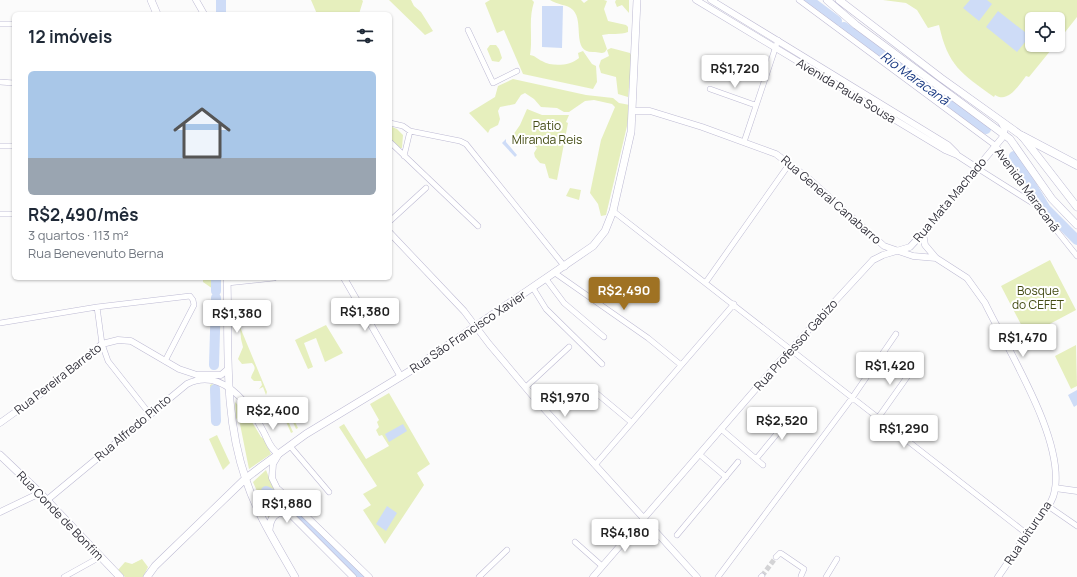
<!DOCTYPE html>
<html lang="pt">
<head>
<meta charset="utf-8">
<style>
	:root { --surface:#fff; --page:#f6f6f7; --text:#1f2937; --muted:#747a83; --line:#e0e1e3; --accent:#9f7223 }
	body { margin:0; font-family:Manrope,sans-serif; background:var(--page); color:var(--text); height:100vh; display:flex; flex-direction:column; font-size:15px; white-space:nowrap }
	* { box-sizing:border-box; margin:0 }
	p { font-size:13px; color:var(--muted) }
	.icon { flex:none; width:22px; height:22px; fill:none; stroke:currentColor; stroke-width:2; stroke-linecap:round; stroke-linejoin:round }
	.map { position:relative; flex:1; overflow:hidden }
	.side { position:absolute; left:12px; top:12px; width:380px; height:268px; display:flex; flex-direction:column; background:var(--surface); border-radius:6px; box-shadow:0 1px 3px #0004 }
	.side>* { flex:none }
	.fabs { position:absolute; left:1025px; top:12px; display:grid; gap:8px }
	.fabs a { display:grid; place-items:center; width:40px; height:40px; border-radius:6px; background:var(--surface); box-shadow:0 1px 3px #0004; font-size:20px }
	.price { position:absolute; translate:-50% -34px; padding:0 9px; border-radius:4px; background:#fff; color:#222; font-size:13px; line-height:26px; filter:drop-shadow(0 1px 2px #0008) }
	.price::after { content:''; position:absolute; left:50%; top:24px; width:12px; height:9px; margin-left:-6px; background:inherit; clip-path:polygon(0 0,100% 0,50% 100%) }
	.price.current { background:var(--accent); color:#fff }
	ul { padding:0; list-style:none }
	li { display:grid; align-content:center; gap:8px; height:212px; padding:0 16px }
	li+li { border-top:1px solid var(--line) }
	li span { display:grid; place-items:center; height:124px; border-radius:6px; color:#555 }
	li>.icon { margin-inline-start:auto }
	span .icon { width:72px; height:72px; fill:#fffc; stroke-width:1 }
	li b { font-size:17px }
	h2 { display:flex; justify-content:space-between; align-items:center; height:48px; padding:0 16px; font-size:17px }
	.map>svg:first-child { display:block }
	.green { fill:#e6efbd }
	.water { fill:#cedcf7 }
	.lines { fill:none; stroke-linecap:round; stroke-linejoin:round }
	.river { stroke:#cedcf7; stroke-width:10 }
	.minor-tunnel { stroke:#d3d3d5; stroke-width:5; stroke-dasharray:5 2.5; stroke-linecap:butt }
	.minor-casing { stroke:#bdbad3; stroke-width:6 }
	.tertiary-casing { stroke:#bdbad3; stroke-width:7 }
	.secondary-casing { stroke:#bdbad3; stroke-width:8 }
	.primary-casing { stroke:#bdbad3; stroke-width:9 }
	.minor { stroke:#fff; stroke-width:5 }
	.tertiary { stroke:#fff; stroke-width:6 }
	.secondary { stroke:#fff; stroke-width:7 }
	.primary { stroke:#fff; stroke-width:8 }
	.labels { text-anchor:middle; stroke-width:4; stroke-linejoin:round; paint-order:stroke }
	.street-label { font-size:12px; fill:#32313b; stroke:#fff }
	.park-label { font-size:12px; fill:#454d15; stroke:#fff }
	.water-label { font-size:13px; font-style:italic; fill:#173781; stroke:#fff }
</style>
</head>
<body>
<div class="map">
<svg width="1077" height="577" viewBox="0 0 1077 577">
	<rect width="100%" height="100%" fill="#fbfbfb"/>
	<path class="green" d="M311 0H362L363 1 359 14H317Z
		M389 0H411L414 6 421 12 433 31 425 35Z
		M490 0H532L534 2C528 20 533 37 530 55 536 56 537 59 542 61 552 67 570 66 579 58L578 53 583 51 592 64 596 66 597 82 593 89 523 74 504 30 497 33 485 3Z
		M550 0H581L584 3 588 0H604L607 1 604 9 608 21 626 25 628 27V32C620 35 611 33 602 35L607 49 605 52C601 54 599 52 595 52 570 54 585 22 573 10 567 4 557 5 550 0Z
		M616 0H629V13L622 5 617 7 615 2Z
		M883 0H1077V17L1058 41V19H1032V45H1055L1029 77 1026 76C1019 85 1008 104 995 95L994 97C961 73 948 66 939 25L928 28 917 10 906 3Z
		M490 45H496L499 49 502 58 499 62 492 61 487 49Z
		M611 48 630 53 632 57 628 97 618 94 616 77 601 73 599 66 601 60 609 56 607 50Z
		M513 79 586 95 613 98 619 103 630 105 627 126 606 215 601 216 598 204 590 193 601 140 615 107 612 104 594 100 585 101 569 112H564L557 108 541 107 534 99 525 93 521 95 515 104 500 107 498 111 500 119 498 125 490 129 488 133 469 113 495 97 498 86Z
		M527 109 542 115H569L566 122 568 123 557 180 549 178 545 164 540 163 535 157 534 153 537 148 533 144 521 141 513 135 520 125Z
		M390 126 397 129 403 135 402 148H399L390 139Z
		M570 188 581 190 579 200 566 196Z
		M1050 260 1076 310 1027 336 1001 286Z
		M203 278H213V289L203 282Z
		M326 325 343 353 325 362 316 338 304 343 313 367 308 369 295 340Z
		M240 327 267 392 266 395 263 387 259 389 262 385 261 381H254L251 378C252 372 258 369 252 363L242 364 238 359 243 347 241 339Z
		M1076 345 1077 386 1071 389 1055 356Z
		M212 384 216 387 217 391 220 424 214 426 210 385Z
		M389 393 430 464 417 473 424 485 385 544 363 510 371 505 363 494 377 486 339 427 344 424 366 459 389 446 382 435 379 436 376 430 379 427 377 422 379 420 370 404Z
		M283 398 298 428 296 429 283 399Z
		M277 401H279L293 432 291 433Z
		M235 402 249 417 261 437 264 439 271 454 249 469 240 424 236 418Z
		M217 435 230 463 223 470 209 439Z
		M266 470 282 510 269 519 253 482Z
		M142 559 148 567 143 577H125L118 570 125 562 132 564Z"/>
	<path class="water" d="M970 0H987L992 4 979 21 963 8Z
		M542 6H563L562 48 542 47Z
		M998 11 1030 36 1017 52 986 27Z
		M506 139V142L517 155 515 157 502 143Z
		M1077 390V405L1074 407 1068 395Z
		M403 424 407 431 389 442 385 434Z
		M387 506 397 513 386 531 376 524Z"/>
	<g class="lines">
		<path class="river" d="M221 0V14
			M809 0 837 21
			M844 27 986 129
			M1014 156 1046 209 1077 240
			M216 278V291
			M214 365 216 298
			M215 389 216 421
			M266 491 270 493
			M293 511 360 577"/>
		<path class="minor-tunnel" d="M762 576 776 557"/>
		<defs>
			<path id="minor" d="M799 0 996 146 1037 206 1077 256
				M0 24H14
				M468 30 493 83 517 71
				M0 82 14 83
				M710 89 755 105
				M390 123 403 126 410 131 460 141 466 144 565 267
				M390 142 478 226
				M744 142 778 40
				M0 146H14
				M404 156 410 131
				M977 168 1034 204
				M613 211 1027 534
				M0 214H14
				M390 221 426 188
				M555 273 648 338 681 365
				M546 279 564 303 604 337
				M706 282 790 163
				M227 283 274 278
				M533 288 546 309 602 364
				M97 307 102 344 108 361 149 413
				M0 323 97 307 190 296 193 300 194 305 165 361
				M526 387 569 347
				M595 392 631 422
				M878 418 917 363
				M721 429 763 465
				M290 446 329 492
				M699 454 726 477
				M756 459 795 412
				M595 465 734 304
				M1048 506 1077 526
				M677 535 738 462
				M575 542 602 566
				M776 557 780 553 782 554 804 569 801 576
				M64 577 100 557
				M479 577 507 550
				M718 577 852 398 896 334
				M761 577 762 576
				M826 577 837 559"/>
			<path id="tertiary" d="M196 0 204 14
				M696 0 945 150 957 155 977 168
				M711 0 948 145 956 153
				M633 111H650L702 127 776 154 809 179 884 246 913 256 936 258 967 278 985 303C1007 349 1070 447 1053 497 1048 511 1035 522 1027 534 1017 548 1008 563 998 577
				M390 233 464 311 489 344 537 401 697 577
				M923 233 925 245 936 258
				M344 278 401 377
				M0 423 46 390 102 344 118 340 131 341 179 369 197 375H221L227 370
				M1055 488 1077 491
				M279 490 369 577
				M47 500 187 384C221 367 248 402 262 429 267 437 270 450 279 454L273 464 272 478 289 513 353 577
				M0 512 40 493
				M593 577 779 362 873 260 883 255 910 247 923 233 1002 138 1005 129 1001 122"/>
			<path id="secondary" d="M151 0 157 14
				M827 0 856 25 1010 139 1052 199 1077 225
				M839 0 941 78 1022 136 1077 207
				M227 278C229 346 223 414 246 480 257 514 277 545 295 577
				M0 455 40 493 120 577
				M269 530C270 518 275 510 289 513
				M147 577 155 566 245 479 262 466 306 434 410 371 593 246 605 231 613 211 631 132 637 0"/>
			<path id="primary" d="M1022 136 1077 165"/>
		</defs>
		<use href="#minor" class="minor-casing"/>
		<use href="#tertiary" class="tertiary-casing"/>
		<use href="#secondary" class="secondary-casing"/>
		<use href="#primary" class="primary-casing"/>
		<use href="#minor" class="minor"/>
		<use href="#tertiary" class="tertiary"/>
		<use href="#secondary" class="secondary"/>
		<use href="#primary" class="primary"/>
	</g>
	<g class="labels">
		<g class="street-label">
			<text transform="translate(846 91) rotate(31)" y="4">Avenida Paula Sousa</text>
			<text transform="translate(1027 190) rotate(54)" y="4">Avenida Maracanã</text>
			<text transform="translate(831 200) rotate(41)" y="4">Rua General Canabarro</text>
			<text transform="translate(950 200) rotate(-50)" y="4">Rua Mata Machado</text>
			<text transform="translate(468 332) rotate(-34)" y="4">Rua São Francisco Xavier</text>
			<text transform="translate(796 345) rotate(-48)" y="4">Rua Professor Gabizo</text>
			<text transform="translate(58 379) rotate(-38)" y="4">Rua Pereira Barreto</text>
			<text transform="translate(133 428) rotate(-40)" y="4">Rua Alfredo Pinto</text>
			<text transform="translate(60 516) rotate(46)" y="4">Rua Conde de Bonfim</text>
			<text transform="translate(1028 533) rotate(-56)" y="4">Rua Ibituruna</text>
		</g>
		<g class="park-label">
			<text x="547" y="130">Patio<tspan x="547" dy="14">Miranda Reis</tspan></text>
			<text x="1038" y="295">Bosque<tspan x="1038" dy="14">do CEFET</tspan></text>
		</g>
		<g class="water-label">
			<text transform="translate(915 78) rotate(36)" y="5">Rio Maracanã</text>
		</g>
	</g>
</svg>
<div class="fabs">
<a><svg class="icon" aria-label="locate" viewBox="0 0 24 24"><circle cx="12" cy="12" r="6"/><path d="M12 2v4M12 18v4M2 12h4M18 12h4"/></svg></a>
</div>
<b class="price" style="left:735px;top:89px">R$1,720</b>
<b class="price current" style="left:624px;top:311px">R$2,490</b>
<b class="price" style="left:365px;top:332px">R$1,380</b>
<b class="price" style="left:237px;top:334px">R$1,380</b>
<b class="price" style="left:1023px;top:358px">R$1,470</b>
<b class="price" style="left:890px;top:386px">R$1,420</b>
<b class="price" style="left:565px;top:418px">R$1,970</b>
<b class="price" style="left:273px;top:431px">R$2,400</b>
<b class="price" style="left:782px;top:441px">R$2,520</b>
<b class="price" style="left:904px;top:449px">R$1,290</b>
<b class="price" style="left:287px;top:524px">R$1,880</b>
<b class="price" style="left:625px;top:553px">R$4,180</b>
<section class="side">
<h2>12 imóveis<svg class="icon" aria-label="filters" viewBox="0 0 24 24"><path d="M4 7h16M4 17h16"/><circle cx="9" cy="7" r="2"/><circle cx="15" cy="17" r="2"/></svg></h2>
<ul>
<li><span style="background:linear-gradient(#a9c7e8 70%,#9aa5b1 0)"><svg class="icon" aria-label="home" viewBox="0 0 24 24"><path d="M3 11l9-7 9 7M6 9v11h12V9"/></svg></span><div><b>R$2,490/mês</b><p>3 quartos · 113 m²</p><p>Rua Benevenuto Berna</p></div></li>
</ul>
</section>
</div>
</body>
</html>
